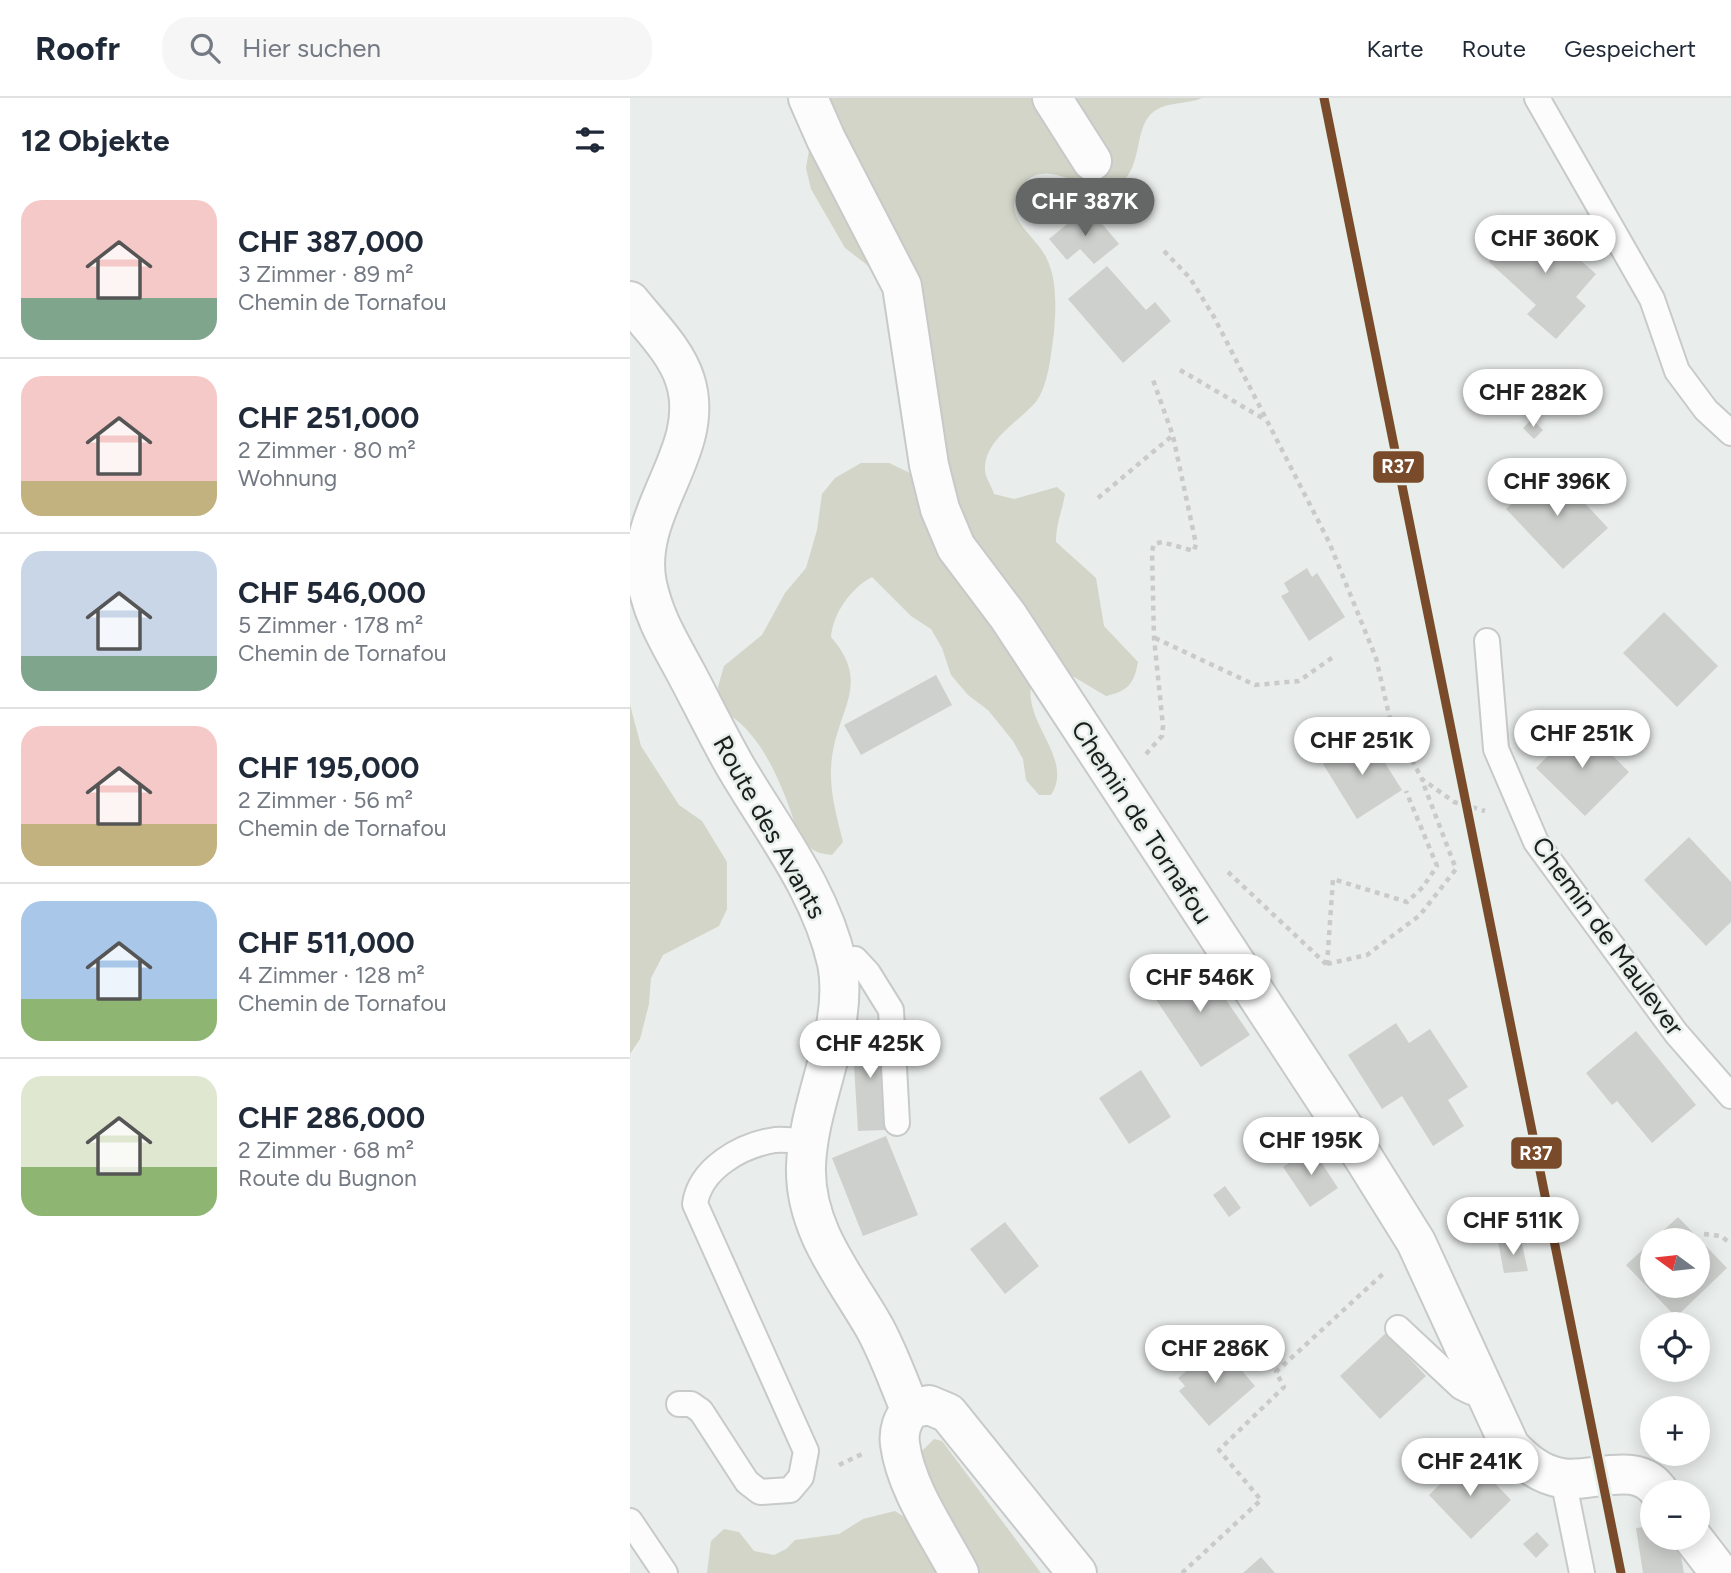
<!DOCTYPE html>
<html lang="de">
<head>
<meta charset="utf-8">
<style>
	:root { --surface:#fff; --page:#f6f6f7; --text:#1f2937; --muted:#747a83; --line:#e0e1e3; --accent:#646766 }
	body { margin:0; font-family:Figtree,sans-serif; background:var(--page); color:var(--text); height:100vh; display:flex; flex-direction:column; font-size:26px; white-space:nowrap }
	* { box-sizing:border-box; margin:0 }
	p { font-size:23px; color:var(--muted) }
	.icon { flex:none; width:38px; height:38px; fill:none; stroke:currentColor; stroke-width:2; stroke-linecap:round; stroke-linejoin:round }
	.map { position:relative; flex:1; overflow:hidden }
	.sheet { display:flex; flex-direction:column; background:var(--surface); width:630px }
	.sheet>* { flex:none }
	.needle { width:46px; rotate:285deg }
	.controls { position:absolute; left:1010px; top:1130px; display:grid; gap:14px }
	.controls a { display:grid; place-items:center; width:70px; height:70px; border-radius:50%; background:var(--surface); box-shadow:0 4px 18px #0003; font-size:35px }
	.price { position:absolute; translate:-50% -60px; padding:0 16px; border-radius:24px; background:#fff; color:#222; font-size:23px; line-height:46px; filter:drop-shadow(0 2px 4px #0008) }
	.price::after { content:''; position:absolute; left:50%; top:42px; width:21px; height:16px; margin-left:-10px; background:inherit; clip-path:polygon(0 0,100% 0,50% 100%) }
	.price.current { background:var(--accent); color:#fff }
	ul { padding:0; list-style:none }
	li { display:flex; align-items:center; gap:21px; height:175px; padding:0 21px }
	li+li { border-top:2px solid var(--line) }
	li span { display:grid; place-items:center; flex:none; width:196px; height:140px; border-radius:21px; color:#555 }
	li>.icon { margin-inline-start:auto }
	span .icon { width:84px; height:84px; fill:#fffc; stroke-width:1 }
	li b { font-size:30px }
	h2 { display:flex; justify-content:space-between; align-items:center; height:84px; padding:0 21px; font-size:30px }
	header { display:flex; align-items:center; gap:42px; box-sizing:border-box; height:98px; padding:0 35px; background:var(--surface); border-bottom:2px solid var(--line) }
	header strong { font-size:33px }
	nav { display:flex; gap:38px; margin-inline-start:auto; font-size:24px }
	.search { width:490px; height:63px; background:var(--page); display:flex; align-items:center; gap:18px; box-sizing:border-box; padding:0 24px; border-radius:28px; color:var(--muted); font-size:26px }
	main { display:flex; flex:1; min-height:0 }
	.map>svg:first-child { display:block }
	.green { fill:#d2d5c7 }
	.building { fill:#ced0ce }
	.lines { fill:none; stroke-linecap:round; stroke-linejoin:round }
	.service-casing { stroke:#c7cac9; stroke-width:28 }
	.minor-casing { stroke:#c7cac9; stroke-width:42 }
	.path { stroke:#cacaca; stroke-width:4.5; stroke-dasharray:5 5; stroke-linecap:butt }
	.service { stroke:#fcfcfc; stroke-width:24 }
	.minor { stroke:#fcfcfc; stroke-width:38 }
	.rail-1-casing { stroke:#e7efeb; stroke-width:14 }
	.rail-1 { stroke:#7a4b2a; stroke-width:9 }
	.labels { text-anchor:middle; stroke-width:5; stroke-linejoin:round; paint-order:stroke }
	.street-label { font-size:26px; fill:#1c1f1e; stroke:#e7efeb }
	.line-badge { stroke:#e7efeb; stroke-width:2.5 }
	.badge-label { font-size:19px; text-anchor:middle; font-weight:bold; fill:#fff }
</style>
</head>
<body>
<header>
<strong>Roofr</strong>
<div class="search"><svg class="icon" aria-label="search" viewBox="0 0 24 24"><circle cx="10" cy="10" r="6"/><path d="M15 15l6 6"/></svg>Hier suchen</div>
<nav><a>Karte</a><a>Route</a><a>Gespeichert</a></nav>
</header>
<main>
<section class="sheet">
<h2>12 Objekte<svg class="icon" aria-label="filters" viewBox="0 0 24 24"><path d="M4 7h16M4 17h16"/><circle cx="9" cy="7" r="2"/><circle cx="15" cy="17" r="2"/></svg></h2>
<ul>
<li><span style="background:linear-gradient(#f6c9c9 70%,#7fa58c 0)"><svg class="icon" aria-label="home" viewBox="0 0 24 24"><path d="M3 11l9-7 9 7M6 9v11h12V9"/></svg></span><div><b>CHF 387,000</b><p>3 Zimmer · 89 m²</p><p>Chemin de Tornafou</p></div></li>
<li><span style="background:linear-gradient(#f6c9c9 75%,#c2b280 0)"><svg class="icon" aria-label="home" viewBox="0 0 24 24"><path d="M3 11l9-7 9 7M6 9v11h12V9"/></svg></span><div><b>CHF 251,000</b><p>2 Zimmer · 80 m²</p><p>Wohnung</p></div></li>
<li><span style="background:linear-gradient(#c9d6e8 75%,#7fa58c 0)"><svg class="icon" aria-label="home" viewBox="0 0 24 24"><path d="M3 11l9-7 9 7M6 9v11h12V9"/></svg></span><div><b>CHF 546,000</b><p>5 Zimmer · 178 m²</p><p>Chemin de Tornafou</p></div></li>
<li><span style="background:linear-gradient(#f6c9c9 70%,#c2b280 0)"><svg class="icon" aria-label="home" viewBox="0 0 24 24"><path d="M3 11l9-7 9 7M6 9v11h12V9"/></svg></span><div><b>CHF 195,000</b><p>2 Zimmer · 56 m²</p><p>Chemin de Tornafou</p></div></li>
<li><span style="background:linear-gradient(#a9c7e8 70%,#8fb573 0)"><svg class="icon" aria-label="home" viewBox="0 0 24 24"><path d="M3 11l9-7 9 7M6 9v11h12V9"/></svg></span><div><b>CHF 511,000</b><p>4 Zimmer · 128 m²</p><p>Chemin de Tornafou</p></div></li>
<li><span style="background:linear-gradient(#dfe7d0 65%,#8fb573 0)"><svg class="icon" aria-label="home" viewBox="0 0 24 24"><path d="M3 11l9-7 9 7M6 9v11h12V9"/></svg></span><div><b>CHF 286,000</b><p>2 Zimmer · 68 m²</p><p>Route du Bugnon</p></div></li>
</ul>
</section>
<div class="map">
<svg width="1101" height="1475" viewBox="0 0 1101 1475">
	<rect width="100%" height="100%" fill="#e9edeb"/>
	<path class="green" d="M188 0H572C559 6 538 4 526 12 501 27 516 73 485 89 459 102 417 53 391 89 369 119 406 137 417 161 427 182 426 211 424 234 421 255 419 288 405 305 388 324 354 342 355 372 355 379 362 389 364 396L384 401 427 389 435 396C432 414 426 425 426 444L466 480 474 528 508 564C504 586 498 593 476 598L439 576 401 588C395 627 444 661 421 697H409L396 682 393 661 383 643 358 612 338 597 321 577 312 550 301 531 281 518 242 479C221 490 203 515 201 539 241 585 209 609 202 659 198 690 206 715 213 744L202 757C195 756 187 755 182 751 166 737 163 717 155 698 142 665 124 630 92 612L88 589 94 568 132 537 155 495 176 470 187 432 192 396 205 380 231 365H259L293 381 256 188 236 166 215 150 181 91 176 70Z
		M0 607 11 648 49 707 72 723 97 764V811L89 828 33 857 21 880 19 906 10 941 0 956Z
		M304 1341 312 1343 411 1475H343L290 1367 291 1354Z
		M265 1413 279 1422 311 1475H77L81 1443 94 1431 109 1434 124 1453 144 1457 156 1451 165 1442 209 1436 233 1421Z"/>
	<path class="building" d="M458 109 489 146 464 166 450 151 437 162 419 141Z
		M901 118 966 176 946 199 956 208 926 241 897 216 906 207 859 164Z
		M477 168 516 212 525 204 541 223 493 265 438 201Z
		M902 321 913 332 904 341 893 330Z
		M921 369 978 430 933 471 876 411Z
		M677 470 682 479 687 475 715 519 679 543 651 498 659 494 654 485Z
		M1034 514 1088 568 1047 609 993 555Z
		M306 577 322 607 231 657 214 627Z
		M950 625 999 674 955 718 906 670Z
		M738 638 772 692 727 721 693 666Z
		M1059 739 1101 784V824L1076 848 1014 782Z
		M569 862 620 937 571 969 521 894Z
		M250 924 256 1032 228 1033 224 967 230 966 228 926Z
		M766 925 779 945 800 931 838 989 818 1002 834 1028 803 1048 772 998 752 1011 718 957Z
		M1006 933 1066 1007 1022 1045 987 1003 982 1007 956 975Z
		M511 972 541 1019 499 1046 469 1000Z
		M256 1038 288 1117 233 1138 202 1060Z
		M682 1050 708 1090 680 1109 653 1069Z
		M595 1088 611 1110 599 1119 583 1097Z
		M1048 1119 1097 1170 1046 1219 996 1167 1022 1143V1188H1068V1143H1022Z
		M375 1124 409 1168 375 1196 340 1151Z
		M891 1142 898 1173 874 1175 868 1144Z
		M756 1235 796 1278 750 1321 710 1278Z
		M589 1246 625 1288 579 1328 549 1293 555 1288 548 1280Z
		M839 1358 881 1402 841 1441 799 1397Z
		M1022 1428V1440L1048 1443 1054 1475H1013L1006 1430Z
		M907 1434 919 1447 906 1460 893 1446Z
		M631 1459 645 1475H613Z"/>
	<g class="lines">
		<defs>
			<path id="service" d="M907 0 1022 201 1047 273 1076 312 1101 335
				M857 543 866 651 906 744 1046 935 1101 998
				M207 865 225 861 238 875 261 912 267 1025
				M768 1230 831 1289 841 1294 854 1293
				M49 1306H61L71 1313 117 1384 130 1394 160 1392 171 1379 176 1353 65 1106C70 1070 112 1047 145 1042 156 1041 168 1043 178 1044
				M933 1381 952 1475
				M0 1423 35 1475"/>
			<path id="minor" d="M178 0 196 41 272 188 299 367 310 411 326 449 378 518 733 1059 786 1144 880 1348C894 1363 909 1376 931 1380 962 1386 1008 1360 1030 1395
				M422 0 462 63
				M0 203C19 227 46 253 55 282 78 353 2 412 17 486 25 522 39 543 56 575 72 605 87 636 104 666 141 730 190 790 207 865 220 929 178 1002 176 1068 174 1130 214 1177 243 1227 258 1253 268 1283 280 1311
				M280 1311 299 1307 318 1315 447 1475
				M280 1311C273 1322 268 1332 270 1346 276 1391 308 1435 329 1475
				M1063 1440 1090 1475"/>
		</defs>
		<use href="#service" class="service-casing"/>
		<use href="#minor" class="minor-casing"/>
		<path class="path" d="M534 153 560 180 584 219 699 444 746 560 760 621 792 681 824 704 855 713
			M550 272 636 322
			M468 400 542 338
			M525 540 625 587 669 583 706 557
			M516 656 532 638 533 628 524 540 522 453 524 446 532 444 564 453 566 446 543 338 522 279
			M598 774 696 866
			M697 866 737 857 790 817 826 771 792 682
			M697 867 703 781 777 804 793 789 807 768 776 693
			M1074 1136 1091 1138 1101 1146
			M209 1367 232 1356
			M552 1475 631 1402 589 1352 654 1289 646 1274 755 1174"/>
		<use href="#service" class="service"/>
		<use href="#minor" class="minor"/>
		<defs>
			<path id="rail-1" d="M694 0 991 1475"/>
		</defs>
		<use href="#rail-1" class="rail-1-casing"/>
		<use href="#rail-1" class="rail-1"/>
	</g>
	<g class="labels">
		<g class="street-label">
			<text transform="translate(512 724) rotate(57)" y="9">Chemin de Tornafou</text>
			<text transform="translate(140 729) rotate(61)" y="9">Route des Avants</text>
			<text transform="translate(978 838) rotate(54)" y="9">Chemin de Maulever</text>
		</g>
	</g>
	<g class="line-badge">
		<rect x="742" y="352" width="53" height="34" rx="7" fill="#7a4b2a"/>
		<rect x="880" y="1038" width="53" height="34" rx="7" fill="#7a4b2a"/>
	</g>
	<g class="badge-label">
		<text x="768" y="375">R37</text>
		<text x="906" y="1062">R37</text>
	</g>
</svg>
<div class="controls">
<a><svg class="needle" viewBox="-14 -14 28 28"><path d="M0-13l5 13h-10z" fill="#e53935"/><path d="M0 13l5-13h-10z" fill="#747a83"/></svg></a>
<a><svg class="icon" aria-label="locate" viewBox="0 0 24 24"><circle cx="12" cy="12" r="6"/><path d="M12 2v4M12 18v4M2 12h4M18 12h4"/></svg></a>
<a>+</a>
<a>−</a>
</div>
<b class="price current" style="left:455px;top:140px">CHF 387K</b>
<b class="price" style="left:915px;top:177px">CHF 360K</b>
<b class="price" style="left:903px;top:331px">CHF 282K</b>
<b class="price" style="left:927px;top:420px">CHF 396K</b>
<b class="price" style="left:952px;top:672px">CHF 251K</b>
<b class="price" style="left:732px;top:679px">CHF 251K</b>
<b class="price" style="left:570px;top:916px">CHF 546K</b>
<b class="price" style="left:240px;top:982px">CHF 425K</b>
<b class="price" style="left:681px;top:1079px">CHF 195K</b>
<b class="price" style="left:883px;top:1159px">CHF 511K</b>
<b class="price" style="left:585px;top:1287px">CHF 286K</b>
<b class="price" style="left:840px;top:1400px">CHF 241K</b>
</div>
</main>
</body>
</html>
